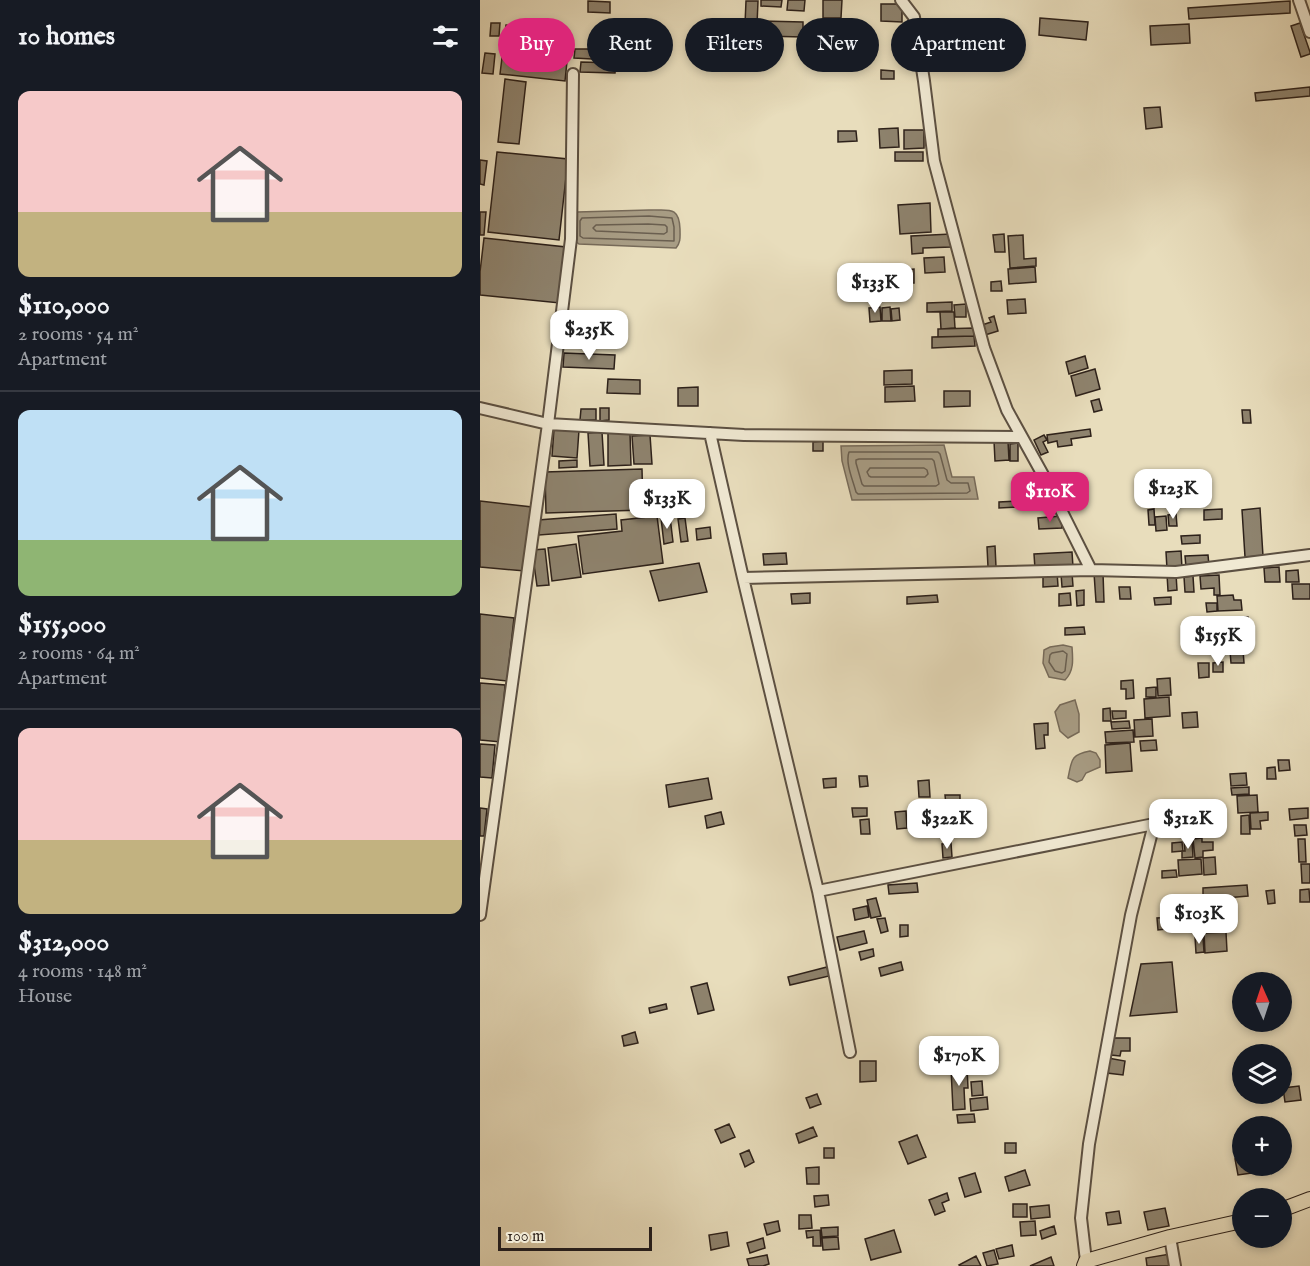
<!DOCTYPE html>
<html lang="en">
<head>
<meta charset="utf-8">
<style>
	:root { --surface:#171b24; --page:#20242c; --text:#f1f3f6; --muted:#9ea1a6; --line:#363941; --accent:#db2777 }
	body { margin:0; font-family:"IM FELL English",serif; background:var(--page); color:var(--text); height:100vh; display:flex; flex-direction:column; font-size:22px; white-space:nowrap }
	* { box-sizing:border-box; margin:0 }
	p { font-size:20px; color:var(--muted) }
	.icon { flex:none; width:33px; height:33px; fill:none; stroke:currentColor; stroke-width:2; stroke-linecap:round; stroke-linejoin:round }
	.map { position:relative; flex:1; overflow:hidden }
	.drawer { display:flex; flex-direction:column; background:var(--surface); width:480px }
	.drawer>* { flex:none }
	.hud { position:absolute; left:18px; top:18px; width:570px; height:54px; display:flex; gap:12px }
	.needle { width:39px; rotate:357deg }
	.controls { position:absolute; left:752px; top:972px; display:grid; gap:12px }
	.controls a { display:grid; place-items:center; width:60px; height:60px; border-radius:50%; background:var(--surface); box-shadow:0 3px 9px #0003; font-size:30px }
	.scale { position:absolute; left:18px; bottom:15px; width:154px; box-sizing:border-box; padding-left:6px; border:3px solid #2d211a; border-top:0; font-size:16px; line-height:21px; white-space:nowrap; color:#2d211a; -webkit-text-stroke:4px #f0e9d3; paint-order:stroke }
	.price { position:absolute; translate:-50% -51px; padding:0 14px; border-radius:12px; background:#fff; color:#222; font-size:20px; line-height:39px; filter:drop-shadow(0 2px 3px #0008) }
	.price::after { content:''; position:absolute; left:50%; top:36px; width:18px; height:14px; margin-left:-9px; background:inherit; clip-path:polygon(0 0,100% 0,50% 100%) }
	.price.active { background:var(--accent); color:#fff }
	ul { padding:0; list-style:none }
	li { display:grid; align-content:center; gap:12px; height:318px; padding:0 18px }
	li+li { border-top:2px solid var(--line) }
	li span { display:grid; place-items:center; height:186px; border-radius:12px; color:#555 }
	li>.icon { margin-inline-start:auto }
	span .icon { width:108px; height:108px; fill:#fffc; stroke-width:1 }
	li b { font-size:26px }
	h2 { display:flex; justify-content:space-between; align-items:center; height:72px; padding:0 18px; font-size:26px }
	.pill { padding:0 21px; border-radius:27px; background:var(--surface); box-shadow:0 3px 9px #0003; font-size:21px; line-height:54px }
	.pill.active { background:var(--accent); color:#fff }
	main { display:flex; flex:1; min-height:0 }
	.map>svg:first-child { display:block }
	.water { fill:#a89d85; stroke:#776b5a; stroke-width:1.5 }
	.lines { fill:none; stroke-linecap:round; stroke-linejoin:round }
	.shore { stroke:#6a5f50; stroke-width:1.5 }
	.building { fill:#8e836e; stroke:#2d211a; stroke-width:1.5 }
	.minor-casing { stroke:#5c5042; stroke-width:14 }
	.major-casing { stroke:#2d211a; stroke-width:16 }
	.minor { stroke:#f0e9d3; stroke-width:10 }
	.major { stroke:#e8ddbc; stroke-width:14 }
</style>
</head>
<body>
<main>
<section class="drawer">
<h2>10 homes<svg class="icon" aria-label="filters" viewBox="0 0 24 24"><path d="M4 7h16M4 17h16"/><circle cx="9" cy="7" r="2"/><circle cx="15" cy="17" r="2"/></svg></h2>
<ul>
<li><span style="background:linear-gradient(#f6c9c9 65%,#c2b280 0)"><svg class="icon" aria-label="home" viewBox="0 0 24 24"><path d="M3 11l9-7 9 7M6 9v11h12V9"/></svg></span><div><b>$110,000</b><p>2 rooms · 54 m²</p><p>Apartment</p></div></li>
<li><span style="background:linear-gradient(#bfe0f5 70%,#8fb573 0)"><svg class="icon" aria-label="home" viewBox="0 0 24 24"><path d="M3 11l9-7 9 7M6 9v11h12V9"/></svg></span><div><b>$155,000</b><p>2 rooms · 64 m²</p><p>Apartment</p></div></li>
<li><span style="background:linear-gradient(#f6c9c9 60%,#c2b280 0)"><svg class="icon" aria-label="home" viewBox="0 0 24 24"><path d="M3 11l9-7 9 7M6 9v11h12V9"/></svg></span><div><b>$312,000</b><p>4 rooms · 148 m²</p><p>House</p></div></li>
</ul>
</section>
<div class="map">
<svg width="830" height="1266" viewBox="0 0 830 1266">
	<rect width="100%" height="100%" fill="#e8ddbc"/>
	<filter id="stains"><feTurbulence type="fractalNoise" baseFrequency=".00333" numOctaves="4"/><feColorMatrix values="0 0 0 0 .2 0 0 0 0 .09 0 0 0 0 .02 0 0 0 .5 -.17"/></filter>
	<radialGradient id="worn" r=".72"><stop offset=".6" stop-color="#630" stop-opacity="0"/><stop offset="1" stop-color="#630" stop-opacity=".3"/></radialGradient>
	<path class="water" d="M169 210C188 211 199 205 200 229 200 237 201 242 196 248L99 244 94 240 95 213 97 212Z
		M464 445 472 477H494L498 499 372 500 362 461 361 446Z
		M583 645 592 647C593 660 594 671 585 680L569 677 563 663 564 650 570 647Z
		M595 700 599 714V732L588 738 580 731 575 712 580 705Z
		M610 751 616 753 620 760V767L606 773 602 780 597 782 588 778C592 760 590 755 610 751Z"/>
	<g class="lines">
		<path class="shore" d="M169 216 192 218 194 227V241L103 238 100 236V221L102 218Z
			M168 224 185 225 187 227V232L184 234 116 231 113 228 116 225Z
			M369 452H458L460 454 467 480 471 483H488L490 491 487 493 378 494 376 492C373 480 365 463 369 452Z
			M379 459H452L454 461 459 484 456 486H384L382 484 376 463V460Z
			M390 468H444L447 470 448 474 445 477H391L389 476 387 472Z
			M583 651 587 654 585 671 582 673 575 671 569 662 570 655 572 653Z"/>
	</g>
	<path class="building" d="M281 0H302L301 7 281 6Z
		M308 0H325L324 11 307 10Z
		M343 0H362L361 18H343Z
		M108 1 130 2V13L108 12Z
		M266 1H278L277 25 265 24Z
		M810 1V13L709 19 708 8Z
		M401 4H422V22L401 21Z
		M560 18 608 22 606 40 559 35Z
		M281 21 323 22V37L281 36Z
		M11 23H20L19 36H10Z
		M820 23 830 52V54L821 57 811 26Z
		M709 24 710 43 671 45 670 26Z
		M26 25 90 32 85 81 20 74Z
		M95 49H112V59L94 58Z
		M5 53 15 54 13 74 2 73Z
		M101 62 136 63 135 73 100 72Z
		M401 70 414 71V79H401Z
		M25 79 46 82 39 144 18 142Z
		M830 87V96L776 101 775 93Z
		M680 107 682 127 666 129 664 108Z
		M418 128 419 147 400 148 399 129Z
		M424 130H444V148L424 149Z
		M358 131H376L377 141 358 142Z
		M17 152 88 159 79 240 8 232Z
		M415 152H443V161H415Z
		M0 160 7 161 4 185 0 184Z
		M450 203 451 232 420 234 418 205Z
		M0 212H6L4 235H0Z
		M471 234V247L443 248V253L432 254 431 236Z
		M524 234 525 252H515L513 235Z
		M543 235 544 259 556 258V266L530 268 528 236Z
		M4 238 86 247 80 303 0 295V272Z
		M464 257 465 272 445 273 444 258Z
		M396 266 397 276 377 277 376 267Z
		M555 267 556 282 529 284 528 269Z
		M434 269V283H422V270Z
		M521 281 522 291H511V282Z
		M545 299 546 313 528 314 527 300Z
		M472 302V311L447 312V303Z
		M486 304V317H475L474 305Z
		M400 307 401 321 390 322 389 308Z
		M410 307 411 321H402V308Z
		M419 308 420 320 412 321 411 309Z
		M460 312H474L475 328 461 329Z
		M514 316 518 331 505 335 502 325 511 322 509 318Z
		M494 328V336L458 337V329Z
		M494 336 495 346 452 348V337Z
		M84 353 135 355 134 369 83 367Z
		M605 356 608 368 589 374 586 362Z
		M615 369 620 389 596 396 591 376Z
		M432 370V384L404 385V371Z
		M128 379 160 380V394L127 393Z
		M434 386 435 401 405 402V387Z
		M218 387V406H198V388Z
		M464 391H490V406L464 407Z
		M619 399 622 410 614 412 611 401Z
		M120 408H129V420L120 421Z
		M101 409H116V420H100Z
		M762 410H770L771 423H763Z
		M74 429 99 430 97 458 72 456Z
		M610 429 611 436 591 439 592 445 578 447 577 441 568 443 567 435Z
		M122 432 124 465 110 466 108 433Z
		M128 433H150L151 465 128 466Z
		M170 435 172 464H154L152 436Z
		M564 435 567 440 563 442 568 452 561 455 554 440Z
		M343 441V451H333V442Z
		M514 441H528L529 460 515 461Z
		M538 443V461H530V444Z
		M97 460V467L79 468V461Z
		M162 469 163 510 66 513 65 472Z
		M562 479 563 487 539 488V480Z
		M0 501 52 507 45 571 0 567Z
		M539 501 540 507 519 508V502Z
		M780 508 783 556 765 557 762 510Z
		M674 509 675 525H669L668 510Z
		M742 509V519L724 520V510Z
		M136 514 137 529 59 535 58 520Z
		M696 514 697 526H689L688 515Z
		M177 516 183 563 103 574 98 536 142 531 141 520Z
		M581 516 582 528 559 529 558 518Z
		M686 516 687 530 676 531 675 517Z
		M190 517 193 542 184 544 181 518Z
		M205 518 208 541 201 542 198 519Z
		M230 527 231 538 217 540 216 529Z
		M720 535V543L702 544 701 536Z
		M96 544 101 577 72 581 68 548Z
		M515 546 516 567H508L507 547Z
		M65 549 69 585 57 586 52 550Z
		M701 551 702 568 687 569 686 552Z
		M592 552 593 567 555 569 554 554Z
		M306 553 307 564 284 565 283 554Z
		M728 555 729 566 706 567 705 556Z
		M219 563 227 592 179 601 170 571Z
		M799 567 800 582H785L784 568Z
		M818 570 819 582H806V571Z
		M577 572 578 586 563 587V573Z
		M592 573 593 586 582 587 581 574Z
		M614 573H623L624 602H616Z
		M687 574H696L697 590 688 591Z
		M739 575 740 595H734V588L721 589 720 576Z
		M713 576 714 592H705L704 577Z
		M812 584H830V599H813Z
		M639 587H650L651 599H640Z
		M604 590V605L597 606 596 591Z
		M330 593V603L312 604 311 594Z
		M590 593 591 605 579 606V594Z
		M457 595 458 602 427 604V597Z
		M753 595 754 600H761L762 610 738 611 737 596Z
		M691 597V604L675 605 674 598Z
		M726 603H737V611L727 612Z
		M0 614 34 618 27 681 0 678Z
		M768 617 769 629 753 630V618Z
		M604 627 605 634 585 635V628Z
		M763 650 764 663H751L750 651Z
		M743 662V672H733V663Z
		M718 663H729V677L719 678Z
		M690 678 691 695 678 696 677 679Z
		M653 680 654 698 646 699V689H641V681Z
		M0 683 25 685 21 742 0 740Z
		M676 687V697H666V688Z
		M689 697 690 716 665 718 664 699Z
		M630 708 631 721H623V709Z
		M632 711H646V718L633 719Z
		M717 712 718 727 703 728 702 713Z
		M672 719 673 736 655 737 654 720Z
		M649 721 650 728 632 729 631 722Z
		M568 723V735H564L565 748 556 749 554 724Z
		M653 730 654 742 626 743 625 732Z
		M676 740 677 750 661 751 660 741Z
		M650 743 652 771 626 773 625 745Z
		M0 744 15 745 12 778 0 777Z
		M798 760H809L810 770 799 771Z
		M795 767 796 779H787V768Z
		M766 773 767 785 751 786 750 774Z
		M379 776H387L388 786 380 787Z
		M228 778 232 799 189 807 186 785Z
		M356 778V787L344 788 343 779Z
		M449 780 450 797H439L438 781Z
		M769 787V794L752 795 751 788Z
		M465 795H480V804L466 805Z
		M777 795 778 812 758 813 757 796Z
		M462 807 463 815 443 816 442 808Z
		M0 808 7 809 4 836H0Z
		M372 808H387V816L373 817Z
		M828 808V818L810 820 809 809Z
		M497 809V822L482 823V810Z
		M426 811 427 828 417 829 415 812Z
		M241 812 244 824 227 828 225 816Z
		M788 812V820L780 821 781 829H771L770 813Z
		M769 815 770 834H761V816Z
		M389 819 390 834H381L380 820Z
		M814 825H826L827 835 815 836Z
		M722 838V842H733V850L723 851V857L715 858 713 839Z
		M818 839H825L826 862H819Z
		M704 841H712L713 857 702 858V851H705Z
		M702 842 703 851 692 852V843Z
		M471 843 472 857 463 858 462 844Z
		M735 857 736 874 724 875 723 858Z
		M721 859 722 874 699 876 698 860Z
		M821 864H830V883H822Z
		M696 870 697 877 682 878V871Z
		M437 883 438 892 409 894 408 885Z
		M767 885 768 896 723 900V888Z
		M829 889 830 902H820V890Z
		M794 890 795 903 788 904 786 891Z
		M396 898 401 916 391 918 387 900Z
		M387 906 389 917 375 920 373 909Z
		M729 916 730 932H725L724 928H722V917Z
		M737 916 738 931 733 932V928H730V917Z
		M738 916H745L746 931H741V928H739Z
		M694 917 695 928 678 930 677 918Z
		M405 918 408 931 401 933 397 919Z
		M420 925H428V936L420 937Z
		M384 931 387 943 360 950 357 937Z
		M746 932 747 951 725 953 724 933Z
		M715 937H723L724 952 716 953Z
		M393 949 394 956 381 960 379 952Z
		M421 962 423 970 401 976 399 968Z
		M692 962 697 1012 650 1016 661 964Z
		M347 967 349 976 310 985 308 977Z
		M227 983 234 1010 218 1014 211 987Z
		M186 1004 187 1009 170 1013 169 1008Z
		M155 1032 158 1043 144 1046 142 1036Z
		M632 1038H650V1051H641L640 1056 631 1055Z
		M628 1058 645 1061 643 1075 627 1073Z
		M380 1061H396V1081L380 1082Z
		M487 1067 488 1088H484L485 1109 473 1110 471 1068Z
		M502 1081 503 1095 492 1096 491 1082Z
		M819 1086 821 1100 805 1102 803 1088Z
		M337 1094 341 1104 330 1108 326 1098Z
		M507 1097 508 1109 491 1111 490 1099Z
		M494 1114 495 1122 478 1123 477 1115Z
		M249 1124 255 1137 241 1143 235 1130Z
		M333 1127 337 1136 319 1143 316 1134Z
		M437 1135 446 1157 428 1164 419 1142Z
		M525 1143H536V1153H525Z
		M344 1148H354V1158H344Z
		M269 1150 274 1162 265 1167 260 1154Z
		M762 1158V1166H777L778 1172 758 1175 755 1159Z
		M339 1167V1184H327L326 1168Z
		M545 1170 550 1185 529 1191 525 1177Z
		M495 1173 501 1192 485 1197 479 1178Z
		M467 1193 469 1200 462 1203 465 1211 455 1215 449 1200Z
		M348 1195 349 1205 335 1207 334 1196Z
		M533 1204H547V1217H533Z
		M569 1205 570 1217 551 1219 550 1207Z
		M685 1208 689 1226 668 1230 664 1212Z
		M639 1211 641 1223 628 1225 626 1213Z
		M319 1215H331L332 1228 319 1229Z
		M298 1221 300 1231 287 1235 284 1224Z
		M555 1221 556 1235 541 1236 540 1222Z
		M574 1226 576 1234 562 1239 560 1231Z
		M358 1227V1236L342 1237 341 1228Z
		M340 1230 341 1246H333V1237L327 1238 326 1231Z
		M414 1230 421 1252 391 1260 385 1239Z
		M247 1232 249 1246 231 1250 229 1235Z
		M358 1237 359 1249 343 1250 342 1238Z
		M283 1238 285 1248 270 1253 267 1243Z
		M532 1245 534 1256 519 1259 516 1249Z
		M514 1250 518 1264 507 1266 503 1253Z
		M690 1254 692 1266H667L666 1258Z
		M287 1255 289 1264 283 1266H269L267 1259Z
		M496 1256 501 1266H480L479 1265Z
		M571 1257 574 1266H550Z"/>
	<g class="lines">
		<defs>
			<path id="minor" d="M421 0 434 17 444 81 454 161 504 348 527 410 568 484 611 570
				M819 0 830 32
				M0 408 68 424 264 435 542 437
				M230 433 263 578 338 891 674 824 651 915 609 1144 601 1218 606 1261
				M263 578 611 570 696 572 830 555
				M338 891 370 1052
				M0 915 68 424 91 239 93 74
				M690 1237 695 1266"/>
			<path id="major" d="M801 1210 830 1199
				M604 1266 606 1261 690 1237 762 1221"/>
		</defs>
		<use href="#minor" class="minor-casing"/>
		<use href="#major" class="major-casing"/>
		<use href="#minor" class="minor"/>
		<use href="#major" class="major"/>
	</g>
	<rect width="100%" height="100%" filter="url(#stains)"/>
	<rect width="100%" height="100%" fill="url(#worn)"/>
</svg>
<div class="controls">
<a><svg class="needle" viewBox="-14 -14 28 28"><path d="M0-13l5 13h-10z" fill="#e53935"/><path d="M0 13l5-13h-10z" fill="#9ea1a6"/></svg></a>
<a><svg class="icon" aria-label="layers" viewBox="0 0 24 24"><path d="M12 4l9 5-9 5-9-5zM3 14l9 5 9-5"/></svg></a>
<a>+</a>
<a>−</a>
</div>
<div class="scale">100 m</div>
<b class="price" style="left:395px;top:314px">$133K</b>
<b class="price" style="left:109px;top:361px">$235K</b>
<b class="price" style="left:693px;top:520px">$123K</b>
<b class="price active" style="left:570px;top:523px">$110K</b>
<b class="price" style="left:187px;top:530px">$133K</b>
<b class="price" style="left:738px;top:667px">$155K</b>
<b class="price" style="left:467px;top:850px">$322K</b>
<b class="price" style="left:708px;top:850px">$312K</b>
<b class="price" style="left:719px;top:945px">$103K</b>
<b class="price" style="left:479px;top:1087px">$170K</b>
<div class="hud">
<a class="pill active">Buy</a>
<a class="pill">Rent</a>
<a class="pill">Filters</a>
<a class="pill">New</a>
<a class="pill">Apartment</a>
</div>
</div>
</main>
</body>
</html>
